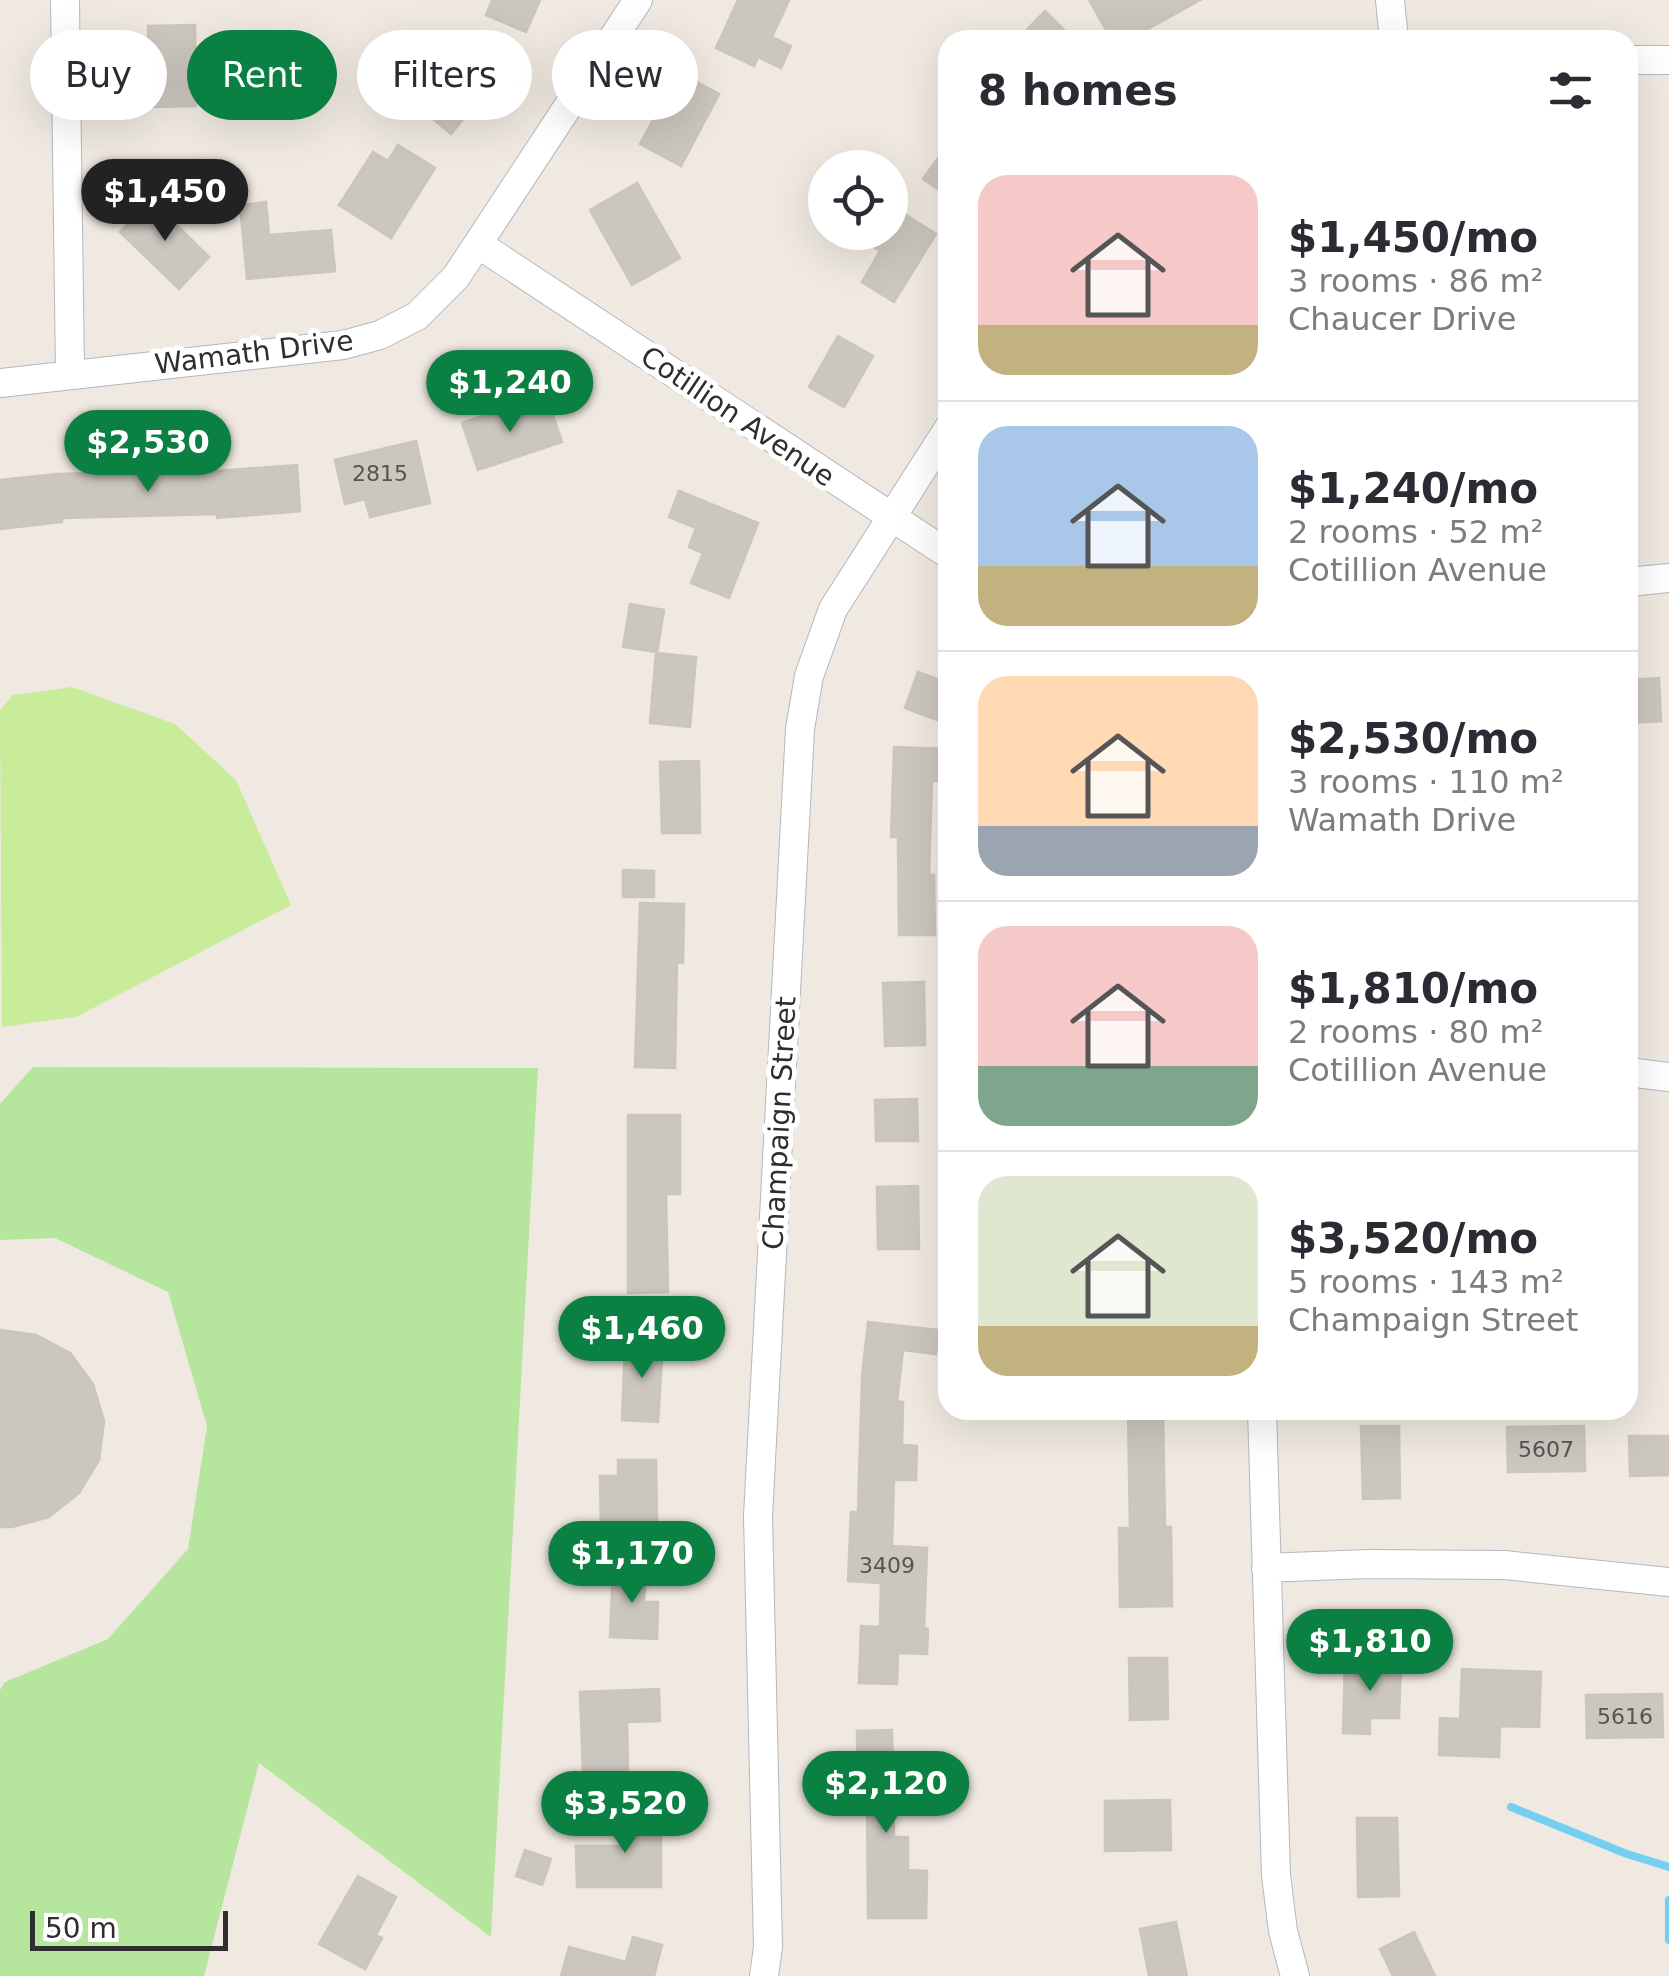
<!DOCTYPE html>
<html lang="en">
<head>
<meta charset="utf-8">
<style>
	:root { --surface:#fff; --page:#f7f7f7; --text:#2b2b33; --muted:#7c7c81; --line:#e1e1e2; --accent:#0b8043 }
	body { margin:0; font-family:"DejaVu Sans",sans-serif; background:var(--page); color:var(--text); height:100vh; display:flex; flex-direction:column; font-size:38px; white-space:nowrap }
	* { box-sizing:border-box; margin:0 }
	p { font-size:32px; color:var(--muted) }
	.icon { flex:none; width:55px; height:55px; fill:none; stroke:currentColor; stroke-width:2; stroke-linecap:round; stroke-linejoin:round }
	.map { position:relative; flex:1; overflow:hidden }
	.panel { position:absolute; left:938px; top:30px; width:700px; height:1390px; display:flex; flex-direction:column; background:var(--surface); border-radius:30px; box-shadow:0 10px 40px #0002 }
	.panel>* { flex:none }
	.banner { position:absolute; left:30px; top:30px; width:758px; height:90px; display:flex; gap:20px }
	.buttons { position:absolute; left:808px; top:150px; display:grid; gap:20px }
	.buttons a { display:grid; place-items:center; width:100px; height:100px; border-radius:50%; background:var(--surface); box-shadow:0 10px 40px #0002; font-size:50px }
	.scale { position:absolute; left:30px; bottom:25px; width:198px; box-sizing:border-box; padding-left:10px; border:5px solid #2e2e2e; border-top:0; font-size:28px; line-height:35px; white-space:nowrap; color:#2e2e2e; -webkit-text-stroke:8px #fff; paint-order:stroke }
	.price { position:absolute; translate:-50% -85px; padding:0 22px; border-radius:35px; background:var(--accent); color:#fff; font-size:32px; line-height:65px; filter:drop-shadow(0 2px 5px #0008) }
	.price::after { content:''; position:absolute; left:50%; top:60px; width:30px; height:22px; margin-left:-15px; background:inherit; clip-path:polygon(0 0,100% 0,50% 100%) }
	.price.selected { background:#222; color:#fff }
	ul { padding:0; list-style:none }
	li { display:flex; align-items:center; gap:30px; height:250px; padding:0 40px }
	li+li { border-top:2px solid var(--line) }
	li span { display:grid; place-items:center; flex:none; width:280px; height:200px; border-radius:30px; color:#555 }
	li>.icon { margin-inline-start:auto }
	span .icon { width:120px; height:120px; fill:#fffc; stroke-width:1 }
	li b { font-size:42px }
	h2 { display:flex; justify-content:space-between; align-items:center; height:120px; padding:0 40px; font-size:42px }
	.pill { padding:0 35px; border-radius:45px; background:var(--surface); box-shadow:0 10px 40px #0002; font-size:35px; line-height:90px }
	.pill.selected { background:var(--accent); color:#fff }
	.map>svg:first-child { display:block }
	.green { fill:#b6e59e }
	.pitch { fill:#c9ec9a }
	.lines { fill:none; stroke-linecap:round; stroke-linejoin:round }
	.stream { stroke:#75cff0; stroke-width:8 }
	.building { fill:#cbc7bf; stroke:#cbc5ba; stroke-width:2.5 }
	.street-casing { stroke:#b4b7c1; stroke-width:30 }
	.street { stroke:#fff; stroke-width:28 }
	.labels { text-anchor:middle; stroke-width:10; stroke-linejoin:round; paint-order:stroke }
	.number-label { font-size:22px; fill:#555452 }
	.street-label { font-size:28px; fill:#2e2e2e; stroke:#fff }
</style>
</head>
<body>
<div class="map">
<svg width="1669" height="1976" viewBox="0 0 1669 1976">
	<rect width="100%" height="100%" fill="#efe9e1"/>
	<path class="green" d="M33 1067 538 1068 491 1937 259 1763 204 1976H0V1690L5 1682 108 1639 188 1549 207 1426 168 1292 55 1238 0 1240V1104Z"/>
	<path class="pitch" d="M72 687 175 724 236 780 291 905 76 1017 2 1027 0 710 13 695Z"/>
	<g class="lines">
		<path class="stream" d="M1511 1807 1627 1854 1669 1867
			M1669 1900V1940"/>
	</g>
	<path class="building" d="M492 0H540L526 32 486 15Z
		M738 0H789L772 37 791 46 781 68 758 57 754 66 716 48Z
		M1089 0H1200L1128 40H1112Z
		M1045 11 1074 40H1017Z
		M195 25 196 106 149 107 148 26Z
		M465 42 502 71 451 134 415 104Z
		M679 72 719 94 681 166 640 144Z
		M948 144V196L923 179Z
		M398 145 435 168 391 238 339 205 373 152 388 161Z
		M637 183 680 258 632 285 590 210Z
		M151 200 209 257 179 289 120 232Z
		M266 202 269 235 331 230 335 271 247 279 240 205Z
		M890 205 936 234 894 302 862 282 880 251 850 232H890Z
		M838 336 873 356 844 407 809 387Z
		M514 405 518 418 550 407 562 442 478 470 462 423Z
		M416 441 430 503 370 517 365 499 345 504 335 460Z
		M297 465 300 511 217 518V514L62 518V522L0 529V480L57 474 177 471V474Z
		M679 491 758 523 729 598 691 583 703 553 689 547 696 528 669 517Z
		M630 604 664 610 657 652 623 647Z
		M656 653 696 657 690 727 650 723Z
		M918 672 948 683V724L905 708Z
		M1659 678 1661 721 1628 723V680Z
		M894 747 948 749V781H932L929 875H934L935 935H899L898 837H891Z
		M699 761 700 833H662L660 762Z
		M623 870 654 871V897H623Z
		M640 903 684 904 683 963 677 962 675 1068 635 1067Z
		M924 982 925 1045 885 1046 883 983Z
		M917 1099 918 1141H876L875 1100Z
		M628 1115H680V1194H666L668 1292 628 1293Z
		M918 1186 919 1249H878L877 1187Z
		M868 1322 939 1330 936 1354 903 1350 897 1401 903 1402 902 1445 917 1446 916 1480H894L892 1546 927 1548 924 1628 928 1629 927 1654 898 1653 897 1684 859 1683 861 1626 880 1627 881 1583 848 1581 851 1512H858L862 1377Z
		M0 1330 36 1335 70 1353 93 1384 104 1421 99 1460 79 1493 49 1517 12 1527H0Z
		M625 1340 663 1342 658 1422 622 1420Z
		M1128 1410H1163L1165 1527H1171L1172 1606 1120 1607 1119 1528H1130Z
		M1361 1426H1399L1400 1498 1363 1499Z
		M1584 1426 1585 1471 1508 1472 1507 1427Z
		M1629 1436H1669V1475L1630 1476Z
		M618 1460H656L657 1528H601L600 1476H618Z
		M613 1567 646 1569 644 1602H658L657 1639 610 1637Z
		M1129 1658H1167L1168 1719 1130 1720Z
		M1345 1662 1401 1663 1399 1718H1370V1734L1343 1733Z
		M1462 1669 1541 1672 1539 1727 1500 1726 1499 1757 1439 1755 1440 1718 1460 1719Z
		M659 1689 660 1721 627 1722 628 1772 583 1774 580 1692Z
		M1662 1694 1663 1737 1587 1738 1586 1695Z
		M892 1730 894 1837H908V1870L927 1871 926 1918H868L867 1799H858L857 1731Z
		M1170 1800 1171 1850 1105 1851V1801Z
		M661 1809V1887H577L576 1846H626L625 1810Z
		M1357 1818H1397L1399 1896 1358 1897Z
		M525 1850 551 1859 542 1885 516 1876Z
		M358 1876 396 1897 376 1935 382 1938 365 1969 319 1944Z
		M1176 1922 1187 1976H1149L1140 1929Z
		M1414 1932 1435 1976H1393L1380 1949Z
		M633 1937 662 1945 654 1976H561L569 1947 626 1962Z"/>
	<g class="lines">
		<defs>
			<path id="street" d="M65 0 70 373
				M1390 0 1394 40
				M1628 60H1669
				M478 244 948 554
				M0 383 343 345 380 335 417 316 456 277 638 0
				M1628 582 1669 578
				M1628 1072 1669 1077
				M1262 1410 1276 1875 1283 1931 1295 1976
				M1266 1568 1368 1564 1504 1565 1669 1582
				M764 1976 768 1947 758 1516 800 729 809 676 833 609 948 429"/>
		</defs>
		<use href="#street" class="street-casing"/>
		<use href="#street" class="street"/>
	</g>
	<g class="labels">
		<g class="number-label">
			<text x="380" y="481">2815</text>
			<text x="1546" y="1457">5607</text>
			<text x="887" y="1573">3409</text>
			<text x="1625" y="1724">5616</text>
		</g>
		<g class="street-label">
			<text transform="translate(254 352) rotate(-7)" y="10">Wamath Drive</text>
			<text transform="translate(738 416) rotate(34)" y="10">Cotillion Avenue</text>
			<text transform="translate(779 1123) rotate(-87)" y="10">Champaign Street</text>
		</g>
	</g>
</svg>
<div class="buttons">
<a><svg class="icon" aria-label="locate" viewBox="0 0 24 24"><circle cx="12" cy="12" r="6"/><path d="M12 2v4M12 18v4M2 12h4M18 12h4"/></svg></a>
</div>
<div class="scale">50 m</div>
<b class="price selected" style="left:165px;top:244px">$1,450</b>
<b class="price" style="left:510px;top:435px">$1,240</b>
<b class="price" style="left:148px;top:495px">$2,530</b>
<b class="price" style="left:642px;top:1381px">$1,460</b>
<b class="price" style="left:632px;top:1606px">$1,170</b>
<b class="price" style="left:1370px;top:1694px">$1,810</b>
<b class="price" style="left:886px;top:1836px">$2,120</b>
<b class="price" style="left:625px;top:1856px">$3,520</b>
<div class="banner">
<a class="pill">Buy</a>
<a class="pill selected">Rent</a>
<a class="pill">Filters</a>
<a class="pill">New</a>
</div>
<section class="panel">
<h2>8 homes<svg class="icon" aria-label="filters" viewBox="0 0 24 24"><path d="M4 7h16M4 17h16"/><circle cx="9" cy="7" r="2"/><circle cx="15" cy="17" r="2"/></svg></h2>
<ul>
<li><span style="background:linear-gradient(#f6c9c9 75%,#c2b280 0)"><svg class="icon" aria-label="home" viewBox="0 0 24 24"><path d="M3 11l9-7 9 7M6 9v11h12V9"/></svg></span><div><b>$1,450/mo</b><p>3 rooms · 86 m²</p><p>Chaucer Drive</p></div></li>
<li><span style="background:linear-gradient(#a9c7e8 70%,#c2b280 0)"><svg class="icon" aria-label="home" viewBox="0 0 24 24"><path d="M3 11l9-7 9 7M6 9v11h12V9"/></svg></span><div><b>$1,240/mo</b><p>2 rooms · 52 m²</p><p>Cotillion Avenue</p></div></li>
<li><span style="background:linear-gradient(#ffd9b3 75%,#9aa5b1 0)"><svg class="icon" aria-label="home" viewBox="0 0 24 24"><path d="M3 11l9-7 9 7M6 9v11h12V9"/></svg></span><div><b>$2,530/mo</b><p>3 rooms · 110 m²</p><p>Wamath Drive</p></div></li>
<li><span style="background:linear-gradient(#f6c9c9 70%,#7fa58c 0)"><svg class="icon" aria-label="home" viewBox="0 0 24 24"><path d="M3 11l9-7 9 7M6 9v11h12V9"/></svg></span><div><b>$1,810/mo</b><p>2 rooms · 80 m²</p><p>Cotillion Avenue</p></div></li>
<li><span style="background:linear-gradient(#dfe7d0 75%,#c2b280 0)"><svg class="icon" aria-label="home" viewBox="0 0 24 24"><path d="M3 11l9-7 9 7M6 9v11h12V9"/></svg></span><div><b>$3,520/mo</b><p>5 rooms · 143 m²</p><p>Champaign Street</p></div></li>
</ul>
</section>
</div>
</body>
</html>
